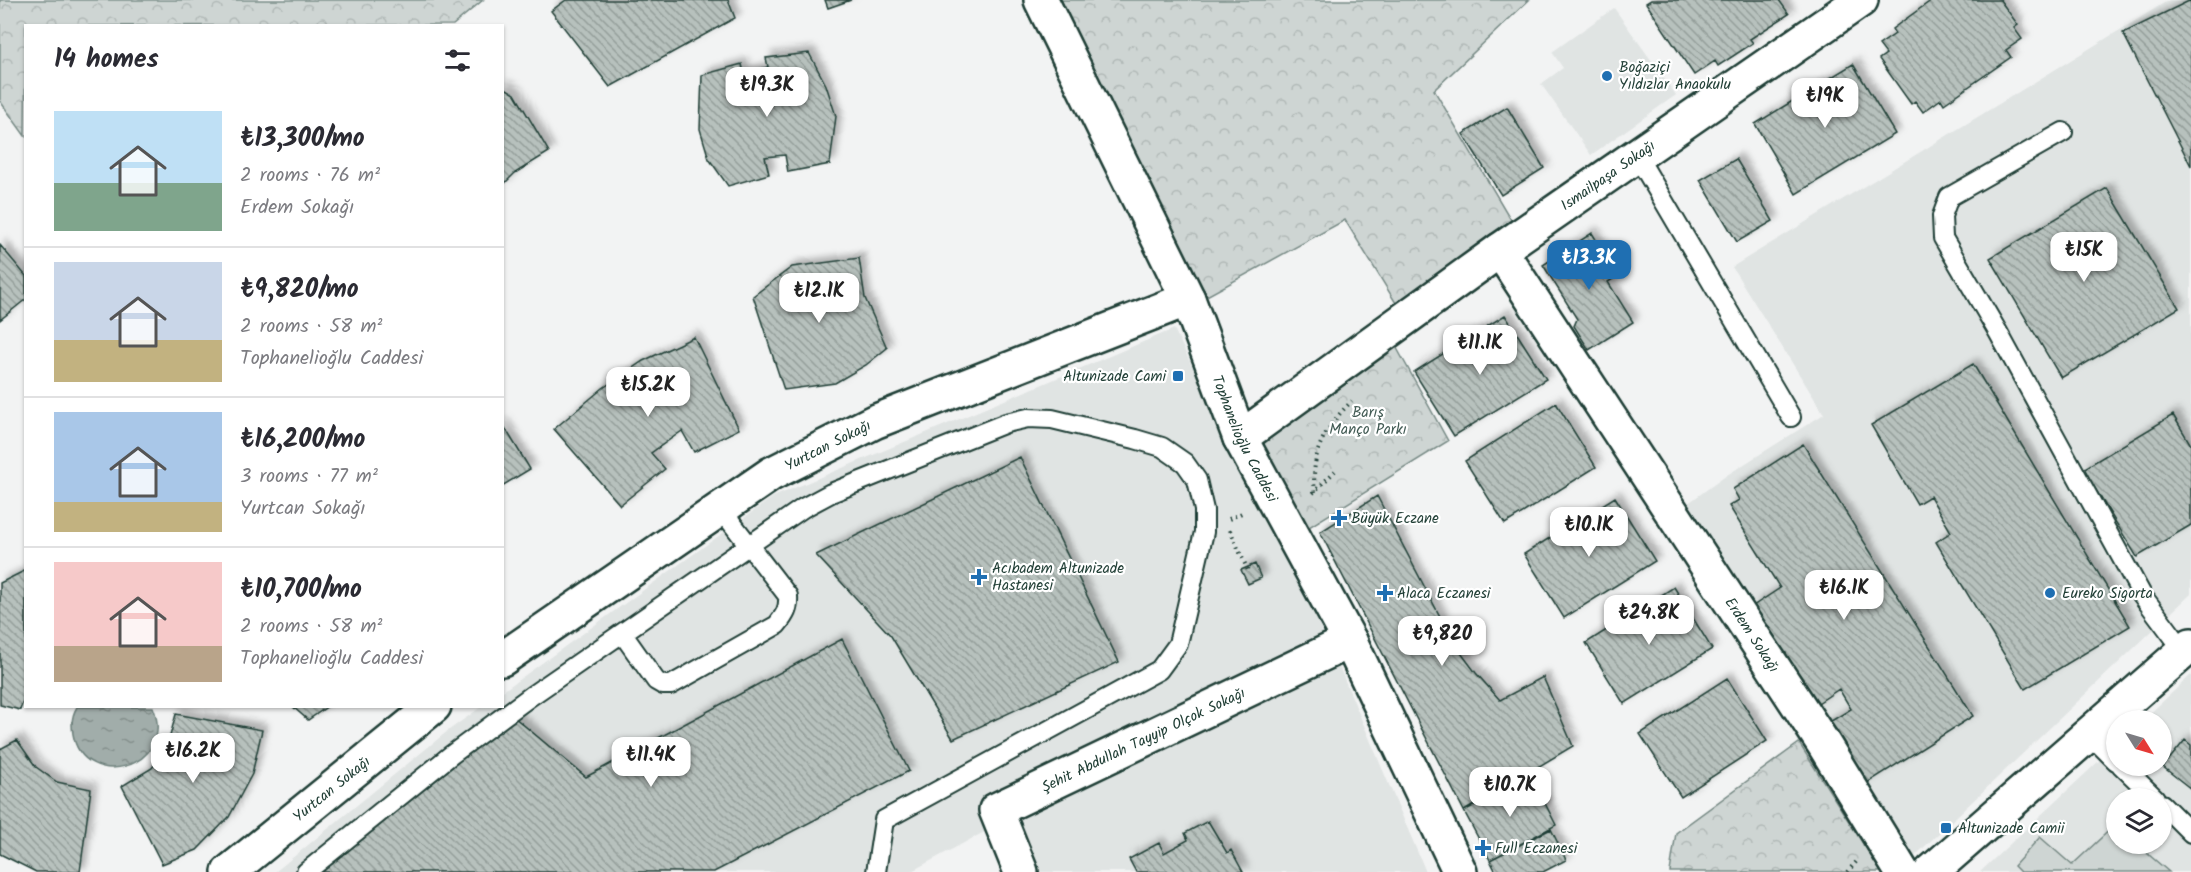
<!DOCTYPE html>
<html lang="en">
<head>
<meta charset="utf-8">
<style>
	:root { --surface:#fff; --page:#f7f7f7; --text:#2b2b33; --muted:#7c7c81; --line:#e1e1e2; --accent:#1f6fb2 }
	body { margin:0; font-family:Kalam,sans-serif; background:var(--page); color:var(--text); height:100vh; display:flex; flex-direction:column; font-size:22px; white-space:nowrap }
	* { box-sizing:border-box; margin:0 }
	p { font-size:20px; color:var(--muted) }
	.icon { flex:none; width:33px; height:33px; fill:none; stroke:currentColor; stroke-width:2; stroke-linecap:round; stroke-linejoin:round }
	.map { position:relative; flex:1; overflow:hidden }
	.side { position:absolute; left:24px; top:24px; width:480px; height:684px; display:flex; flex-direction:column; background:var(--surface); border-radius:0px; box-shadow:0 2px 4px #0004 }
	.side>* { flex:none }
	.needle { width:39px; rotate:127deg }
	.controls { position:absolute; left:2106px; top:710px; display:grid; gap:12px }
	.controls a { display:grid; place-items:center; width:66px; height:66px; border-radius:50%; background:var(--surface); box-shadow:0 2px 4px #0004; font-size:30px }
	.price { position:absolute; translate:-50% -51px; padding:0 14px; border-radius:12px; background:#fff; color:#222; font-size:20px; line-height:39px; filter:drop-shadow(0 2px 3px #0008) }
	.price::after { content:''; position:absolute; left:50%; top:36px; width:18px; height:14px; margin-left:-9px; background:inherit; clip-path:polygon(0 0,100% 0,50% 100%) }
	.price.on { background:var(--accent); color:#fff }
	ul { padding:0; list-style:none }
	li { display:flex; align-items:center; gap:18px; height:150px; padding:0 30px }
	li+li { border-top:2px solid var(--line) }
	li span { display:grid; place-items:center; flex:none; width:168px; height:120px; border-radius:0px; color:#555 }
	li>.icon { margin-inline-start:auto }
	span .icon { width:72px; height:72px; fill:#fffc; stroke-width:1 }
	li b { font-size:26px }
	h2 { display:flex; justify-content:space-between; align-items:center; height:72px; padding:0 30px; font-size:26px }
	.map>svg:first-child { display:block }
	.built { fill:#e0e4e3; fill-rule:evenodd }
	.green { fill:#ced5d3; stroke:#768984; stroke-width:1.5 }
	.forest { fill:url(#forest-crowns); stroke:#768984; stroke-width:1.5 }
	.water { fill:url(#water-ripples); stroke:#6d807b; stroke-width:1.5 }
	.building { fill:url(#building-back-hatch); stroke:#1f3d34; stroke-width:1.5; filter:url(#shadow) }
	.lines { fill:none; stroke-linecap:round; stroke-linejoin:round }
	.lane-casing { stroke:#1f3d34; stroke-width:22 }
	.street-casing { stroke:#1f3d34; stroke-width:38 }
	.secondary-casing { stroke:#1f3d34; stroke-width:38 }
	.path { stroke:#1f3d34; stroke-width:4; stroke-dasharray:1.5 4.5; stroke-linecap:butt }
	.lane { stroke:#fff; stroke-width:18 }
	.street { stroke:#fff; stroke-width:33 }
	.secondary { stroke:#fff; stroke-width:33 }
	.poi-dot { fill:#1f6fb2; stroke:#fff; stroke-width:2 }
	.labels { text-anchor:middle; stroke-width:4.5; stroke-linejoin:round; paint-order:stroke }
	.poi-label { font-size:15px; fill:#1f3d34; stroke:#fff; text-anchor:start }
	.street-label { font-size:15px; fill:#1f3d34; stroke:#fff }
	.park-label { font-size:15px; fill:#425b54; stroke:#fff }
</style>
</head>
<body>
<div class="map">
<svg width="2191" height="872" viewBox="0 0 2191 872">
	<defs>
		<pattern id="forest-crowns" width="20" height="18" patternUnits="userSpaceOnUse" patternTransform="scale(1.5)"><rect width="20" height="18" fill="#ced5d3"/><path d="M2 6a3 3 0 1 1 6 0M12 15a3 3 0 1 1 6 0" fill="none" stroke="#b0b8b6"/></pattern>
		<pattern id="water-ripples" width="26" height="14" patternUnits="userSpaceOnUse" patternTransform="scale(1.5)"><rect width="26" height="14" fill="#a1adaa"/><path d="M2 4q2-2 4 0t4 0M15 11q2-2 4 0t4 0" fill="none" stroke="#838e8b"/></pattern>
		<pattern id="building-back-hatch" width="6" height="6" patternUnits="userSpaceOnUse" patternTransform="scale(1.5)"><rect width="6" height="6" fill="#b7c1bd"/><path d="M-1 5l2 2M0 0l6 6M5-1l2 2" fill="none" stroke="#949e9a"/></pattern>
		<filter id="shadow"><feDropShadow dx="5.5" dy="-5.5" stdDeviation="3" flood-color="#0004"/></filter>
	</defs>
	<rect width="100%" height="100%" fill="#f2f3f3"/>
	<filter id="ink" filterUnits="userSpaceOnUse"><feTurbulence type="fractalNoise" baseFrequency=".0167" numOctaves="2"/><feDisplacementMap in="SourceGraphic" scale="12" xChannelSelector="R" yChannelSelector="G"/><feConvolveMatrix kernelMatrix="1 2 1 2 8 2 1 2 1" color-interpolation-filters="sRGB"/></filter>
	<g filter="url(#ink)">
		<path class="built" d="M2169 0H2191V594L1898 872H1881L1799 743 1676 512 1727 475 1824 414 1732 267Z
			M1614 8 1676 95 1591 155 1541 84 1563 68 1552 52Z
			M1174 329 1335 657 1426 872H1037L1012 817 910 872H275L449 730 481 707 502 706 503 691 773 497Z
			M2191 675V872H1980L2116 745V765H2162V720H2143ZM2116 798H2162V843H2116Z"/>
		<path class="green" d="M2115 825 2116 843H2135L2169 872H2020L2014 866 2040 837 2072 865Z"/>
		<path class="forest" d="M0 0H483L453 25 26 26 25 136 0 101Z
			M1061 0H1529L1434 90 1517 230 1402 313 1345 220 1205 297Z
			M1388 332 1448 441 1293 537 1240 438Z
			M1799 743 1881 872H1670L1676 833Z"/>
		<path class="water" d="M77 707H153C178 769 83 793 73 734 71 724 72 715 77 707Z"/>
		<path class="building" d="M566 0H728L735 18 610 87 551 11Z
			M825 0H851L828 8Z
			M1651 0H1779L1789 14 1750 39 1753 43 1718 66 1715 61 1694 75 1646 3Z
			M1932 0H2000L2018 25 2014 28 2022 39 2006 50 2011 57 1944 104 1941 99 1923 112 1915 101 1911 104 1879 59 1886 54 1879 45 1895 34 1892 29Z
			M2191 0V166L2123 33Z
			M809 53 826 85 836 116 830 164 788 172 785 155 765 157 769 174 728 186 709 159 700 129 702 75 742 64 744 73 768 67 766 58Z
			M1853 64 1895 134 1796 194 1755 124Z
			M502 86 515 94 549 152 515 173 502 186Z
			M1507 107 1544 168 1501 195 1463 134Z
			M1736 159 1773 221 1737 242 1700 180Z
			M2107 188 2179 308 2061 378 1990 258Z
			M1592 233 1618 276 1608 282 1633 322 1589 350 1574 326 1577 319 1543 265Z
			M0 245 26 276V299L0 320Z
			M859 258 865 298 887 348 866 365 835 383 784 390 753 296 792 267Z
			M1505 315 1546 379 1454 436 1414 372Z
			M694 337 739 429 694 452 682 431 651 453 665 469 620 505 554 429 603 388 643 361Z
			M1973 364 2130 626 2025 689 1936 542 1951 532 1930 496 1917 504 1871 425Z
			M1556 403 1596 467 1505 524 1465 461Z
			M2173 415 2191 445V525L2137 557 2083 469Z
			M502 423 530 469 502 486Z
			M1803 444 1973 716 1861 787 1823 726 1851 709 1839 689 1815 705 1753 606 1780 588 1729 506 1739 500 1733 489Z
			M1020 457 1119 662 953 739 891 636 816 555Z
			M1377 496 1455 645 1476 673 1500 700 1543 677 1573 746 1464 811 1320 532Z
			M1615 497 1655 561 1564 618 1524 554Z
			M1255 564 1261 578 1248 584 1241 570Z
			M26 570V693L20 710 0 705V583Z
			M1674 587 1712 649 1624 704 1586 643Z
			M842 639 909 771 714 872H321L514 717 586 777Z
			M1727 678 1767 741 1681 797 1640 734Z
			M292 706H328L308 720Z
			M176 714 262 730 252 774 229 817 197 850 162 864 122 786 152 768 167 747Z
			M17 740 36 767 57 782 91 789 80 872H36L0 854V749Z
			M2185 740 2191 745V789L2163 767Z
			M1531 776 1556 825 1490 860 1464 811Z
			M1208 821 1227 853 1231 850 1243 872H1136L1129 859 1159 843 1164 853 1188 840 1185 833Z
			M1551 829 1566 860 1543 872H1496L1490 860Z"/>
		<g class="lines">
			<defs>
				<path id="lane" d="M2063 132 1949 197 1942 216 1943 238 1998 332 2142 595 2184 651
					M1636 154 1791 417
					M622 633 656 681 663 685H671L777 625C785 615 789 609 788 596L721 509
					M2089 734 2116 761
					M2121 765 2155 798
					M2162 804 2191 833
					M306 872 451 755 531 696 803 508 831 493 1006 423 1028 418 1052 419 1135 439 1162 447 1185 463 1197 480 1204 510V532L1178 644 1159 670 884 820 876 872"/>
				<g id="street">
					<path id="s1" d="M1500 250 1823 743 1902 872"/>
					<path id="s2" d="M1240 438 1500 250 1861 0"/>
					<path id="s3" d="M502 659 771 474 874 422 1188 299"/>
					<path id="s4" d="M229 872 434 706"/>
					<path id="s5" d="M1021 872 996 810 1350 641"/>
				</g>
				<g id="secondary">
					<path id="s6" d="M1041 0 1188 299 1240 438 1350 641 1460 872"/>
					<path d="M1931 872 2191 645"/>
				</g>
			</defs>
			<use href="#lane" class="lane-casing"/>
			<use href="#street" class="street-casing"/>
			<use href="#secondary" class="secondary-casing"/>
			<path class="path" d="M1315 492C1310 453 1325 427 1352 401
				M1313 493 1335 471
				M1229 519 1244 512
				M1230 530 1249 573
				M1847 872 1857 861"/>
			<use href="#lane" class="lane"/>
			<use href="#street" class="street"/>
			<use href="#secondary" class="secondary"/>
		</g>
	</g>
	<g class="poi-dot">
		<circle cx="1607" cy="76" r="6"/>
		<rect x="1172" y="370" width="12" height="12" rx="3"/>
		<path d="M1336 509h6v6h6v6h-6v6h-6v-6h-6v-6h6z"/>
		<path d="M976 568h6v6h6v6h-6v6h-6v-6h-6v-6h6z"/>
		<path d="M1382 584h6v6h6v6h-6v6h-6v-6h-6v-6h6z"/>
		<circle cx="2050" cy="593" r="6"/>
		<rect x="1940" y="822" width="12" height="12" rx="3"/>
		<path d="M1480 839h6v6h6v6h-6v6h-6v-6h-6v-6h6z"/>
	</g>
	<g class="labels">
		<g class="poi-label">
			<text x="1619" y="72">Boğaziçi<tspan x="1619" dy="17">Yıldızlar Anaokulu</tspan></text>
			<text x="1166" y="381" text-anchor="end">Altunizade Cami</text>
			<text x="1351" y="523">Büyük Eczane</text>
			<text x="992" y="573">Acıbadem Altunizade<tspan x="992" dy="17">Hastanesi</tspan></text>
			<text x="1397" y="598">Alaca Eczanesi</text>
			<text x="2062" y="598">Eureko Sigorta</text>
			<text x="1958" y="833">Altunizade Camii</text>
			<text x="1495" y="853">Full Eczanesi</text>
		</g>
		<g class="street-label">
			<text dy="5" stroke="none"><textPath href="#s2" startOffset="452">Ismailpaşa Sokağı</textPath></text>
			<text dy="5" stroke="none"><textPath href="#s6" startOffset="484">Tophanelioğlu Caddesi</textPath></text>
			<text dy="5" stroke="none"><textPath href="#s3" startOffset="390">Yurtcan Sokağı</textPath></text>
			<text dy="5" stroke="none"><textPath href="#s1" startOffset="460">Erdem Sokağı</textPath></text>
			<text dy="5" stroke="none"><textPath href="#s5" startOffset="230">Şehit Abdullah Tayyip Olçok Sokağı</textPath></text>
			<text dy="5" stroke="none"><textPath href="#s4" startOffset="132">Yurtcan Sokağı</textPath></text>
		</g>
		<g class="park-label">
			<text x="1368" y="417">Barış<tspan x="1368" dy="17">Manço Parkı</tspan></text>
		</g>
	</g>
</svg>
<div class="controls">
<a><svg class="needle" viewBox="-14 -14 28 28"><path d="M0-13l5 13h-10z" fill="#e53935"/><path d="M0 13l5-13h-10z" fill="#7c7c81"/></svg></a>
<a><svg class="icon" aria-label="layers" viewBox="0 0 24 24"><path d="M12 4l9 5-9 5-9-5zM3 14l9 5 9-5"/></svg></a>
</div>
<b class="price" style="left:767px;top:118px">₺19.3K</b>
<b class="price" style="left:1825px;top:129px">₺19K</b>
<b class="price" style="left:2084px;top:283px">₺15K</b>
<b class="price on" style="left:1589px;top:291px">₺13.3K</b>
<b class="price" style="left:819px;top:324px">₺12.1K</b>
<b class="price" style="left:1480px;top:376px">₺11.1K</b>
<b class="price" style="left:648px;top:418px">₺15.2K</b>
<b class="price" style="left:1589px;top:558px">₺10.1K</b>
<b class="price" style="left:1844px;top:621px">₺16.1K</b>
<b class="price" style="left:1649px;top:646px">₺24.8K</b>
<b class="price" style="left:1442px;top:667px">₺9,820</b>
<b class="price" style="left:193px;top:784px">₺16.2K</b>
<b class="price" style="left:651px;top:788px">₺11.4K</b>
<b class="price" style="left:1510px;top:818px">₺10.7K</b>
<section class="side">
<h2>14 homes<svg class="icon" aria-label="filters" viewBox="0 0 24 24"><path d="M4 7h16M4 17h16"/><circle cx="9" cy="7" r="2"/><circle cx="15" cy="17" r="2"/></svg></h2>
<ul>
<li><span style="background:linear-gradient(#bfe0f5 60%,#7fa58c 0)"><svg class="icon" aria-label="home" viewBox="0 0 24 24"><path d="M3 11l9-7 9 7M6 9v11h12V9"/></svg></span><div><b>₺13,300/mo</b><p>2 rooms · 76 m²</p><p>Erdem Sokağı</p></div></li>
<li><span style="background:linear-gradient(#c9d6e8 65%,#c2b280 0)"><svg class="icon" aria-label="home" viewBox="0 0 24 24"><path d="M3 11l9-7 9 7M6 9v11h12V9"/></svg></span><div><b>₺9,820/mo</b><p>2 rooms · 58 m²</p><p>Tophanelioğlu Caddesi</p></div></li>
<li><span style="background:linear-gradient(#a9c7e8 75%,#c2b280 0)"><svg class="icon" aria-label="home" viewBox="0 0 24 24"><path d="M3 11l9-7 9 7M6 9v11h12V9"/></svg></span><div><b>₺16,200/mo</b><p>3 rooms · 77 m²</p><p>Yurtcan Sokağı</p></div></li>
<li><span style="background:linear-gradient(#f6c9c9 70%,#b9a48a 0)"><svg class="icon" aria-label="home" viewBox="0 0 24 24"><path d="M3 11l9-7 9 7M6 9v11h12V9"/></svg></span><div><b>₺10,700/mo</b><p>2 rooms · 58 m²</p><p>Tophanelioğlu Caddesi</p></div></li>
</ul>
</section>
</div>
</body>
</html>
